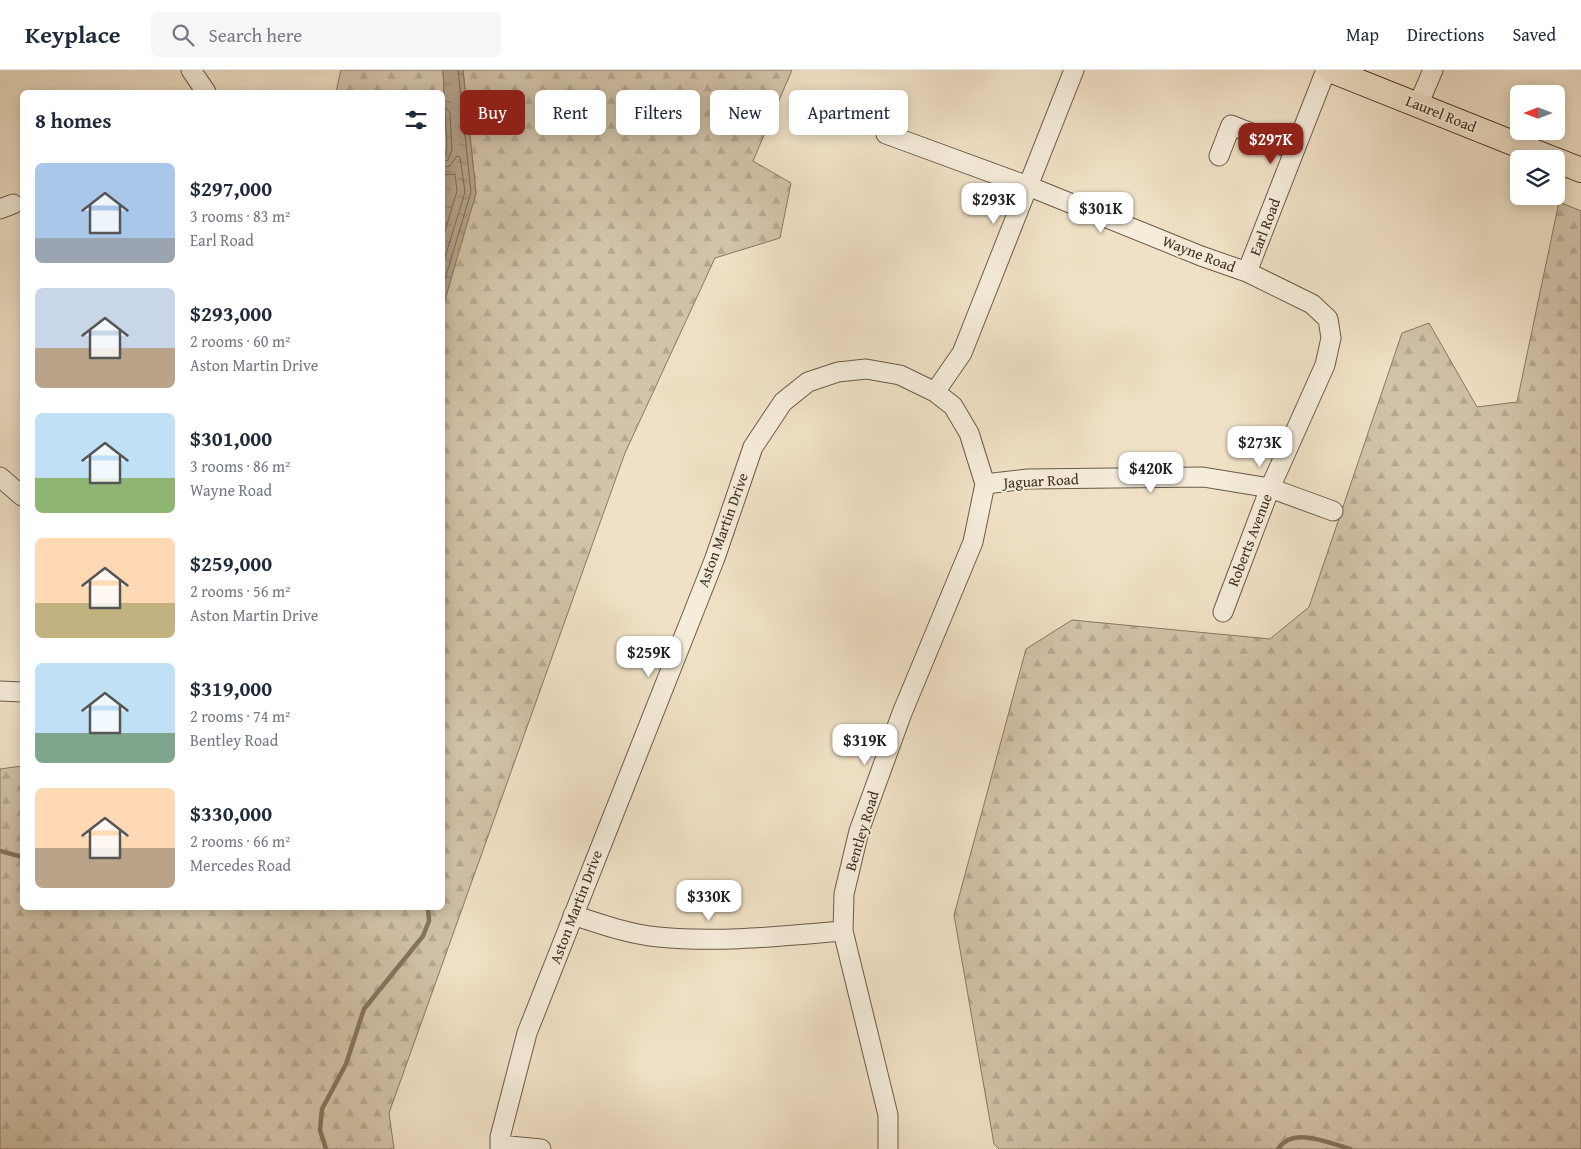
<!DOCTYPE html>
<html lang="en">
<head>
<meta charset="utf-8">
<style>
	:root { --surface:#fff; --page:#f6f6f7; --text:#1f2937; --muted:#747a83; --line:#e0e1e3; --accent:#8f2418 }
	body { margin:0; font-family:"Gentium Book Plus",serif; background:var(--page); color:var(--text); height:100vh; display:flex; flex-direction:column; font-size:19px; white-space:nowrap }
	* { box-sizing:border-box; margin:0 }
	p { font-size:16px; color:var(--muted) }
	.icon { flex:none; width:28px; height:28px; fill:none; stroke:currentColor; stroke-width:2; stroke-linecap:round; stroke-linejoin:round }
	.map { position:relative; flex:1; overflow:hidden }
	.side { position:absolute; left:20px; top:20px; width:425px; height:820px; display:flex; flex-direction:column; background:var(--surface); border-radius:8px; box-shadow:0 2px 12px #0003 }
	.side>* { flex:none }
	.top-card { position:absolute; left:460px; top:20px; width:475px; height:45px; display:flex; gap:10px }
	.needle { width:32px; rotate:270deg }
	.controls { position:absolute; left:1510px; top:15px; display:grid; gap:10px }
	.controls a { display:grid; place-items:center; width:55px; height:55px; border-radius:8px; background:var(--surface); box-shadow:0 2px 12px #0003; font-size:25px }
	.price { position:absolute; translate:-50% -42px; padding:0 11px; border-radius:10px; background:#fff; color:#222; font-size:16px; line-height:32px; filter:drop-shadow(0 1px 2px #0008) }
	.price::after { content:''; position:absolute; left:50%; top:30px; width:15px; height:11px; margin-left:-8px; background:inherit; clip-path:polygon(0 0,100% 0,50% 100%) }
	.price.on { background:var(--accent); color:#fff }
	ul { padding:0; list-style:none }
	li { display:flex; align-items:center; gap:15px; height:125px; padding:0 15px }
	li span { display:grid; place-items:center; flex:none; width:140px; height:100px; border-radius:8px; color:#555 }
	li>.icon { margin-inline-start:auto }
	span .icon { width:60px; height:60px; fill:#fffc; stroke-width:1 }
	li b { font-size:21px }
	h2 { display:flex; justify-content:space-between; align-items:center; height:60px; padding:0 15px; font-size:21px }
	.tag { padding:0 18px; border-radius:8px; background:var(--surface); box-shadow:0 2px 12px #0003; font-size:18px; line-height:45px }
	.tag.on { background:var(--accent); color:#fff }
	header { display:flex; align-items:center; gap:30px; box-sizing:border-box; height:70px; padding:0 25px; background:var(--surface); border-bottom:1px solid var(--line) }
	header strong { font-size:24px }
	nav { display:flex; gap:28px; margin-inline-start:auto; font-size:18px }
	.search { width:350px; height:45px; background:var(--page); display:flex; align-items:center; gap:12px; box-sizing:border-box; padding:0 18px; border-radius:8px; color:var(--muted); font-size:19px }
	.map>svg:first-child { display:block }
	.forest { fill:url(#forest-firs); stroke:#887862 }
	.water { fill:url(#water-ripples); stroke:#85755f }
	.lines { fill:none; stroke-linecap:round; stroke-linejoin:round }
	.shore { stroke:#7a6954; stroke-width:1 }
	.stream { stroke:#85755f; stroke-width:4.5 }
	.minor-casing { stroke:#6b5b46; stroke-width:21 }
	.major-casing { stroke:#3f2e1c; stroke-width:26 }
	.minor { stroke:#f5ecda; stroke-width:19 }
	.major { stroke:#f0e1c6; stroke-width:24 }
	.labels { text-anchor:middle; stroke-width:4; stroke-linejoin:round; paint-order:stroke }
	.street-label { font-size:15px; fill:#3f2e1c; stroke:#f5ecda }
</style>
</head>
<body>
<header>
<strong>Keyplace</strong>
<div class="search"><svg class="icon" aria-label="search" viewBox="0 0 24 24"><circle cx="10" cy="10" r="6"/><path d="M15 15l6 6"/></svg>Search here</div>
<nav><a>Map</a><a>Directions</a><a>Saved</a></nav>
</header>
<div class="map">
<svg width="1581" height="1079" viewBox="0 0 1581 1079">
	<defs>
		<pattern id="forest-firs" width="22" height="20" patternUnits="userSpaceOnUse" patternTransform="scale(1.25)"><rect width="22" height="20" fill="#d2c3a9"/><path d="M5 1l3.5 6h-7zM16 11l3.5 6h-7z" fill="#b5a891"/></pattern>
		<pattern id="water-ripples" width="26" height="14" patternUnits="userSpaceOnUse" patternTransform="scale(1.25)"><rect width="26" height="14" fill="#b4a48c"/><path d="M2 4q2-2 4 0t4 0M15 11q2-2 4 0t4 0" fill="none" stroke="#948672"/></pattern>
	</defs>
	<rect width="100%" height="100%" fill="#f0e1c6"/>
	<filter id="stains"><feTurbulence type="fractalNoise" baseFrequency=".004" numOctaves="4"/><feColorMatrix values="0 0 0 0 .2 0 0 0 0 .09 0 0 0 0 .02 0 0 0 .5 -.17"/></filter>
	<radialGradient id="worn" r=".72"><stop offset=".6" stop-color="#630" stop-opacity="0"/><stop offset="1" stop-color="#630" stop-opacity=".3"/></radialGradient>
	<path class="forest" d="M341 0H443L447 80 443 92 442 22H336Z
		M463 0H792L753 91 791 113 780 168 715 188 625 383 389 1043 394 1079H0V699L22 696V838H442V237L476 123Z
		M1559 132 1581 141V1079H999L994 1074 954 845 1026 579 1072 550 1270 569 1309 537 1402 263 1429 253 1477 337 1517 332Z"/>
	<path class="water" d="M443 0H463L476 123 443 237 442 92 447 80Z"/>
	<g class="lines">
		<path class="shore" d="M442 38 447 39 450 43 452 80 448 90 442 92
			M442 98 450 96 457 86 460 87 465 122 442 197
			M442 105 455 104 457 121 442 171
			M442 219 471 122 458 0"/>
		<path class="stream" d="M0 781 22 787
			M326 1079 320 1060 322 1039 346 994 364 939 423 866 429 851 428 838
			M1278 1079C1293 1056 1329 1073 1350 1079"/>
		<defs>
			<path id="minor" d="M191 0 206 22
				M1418 35 1433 0
				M886 64 1028 116 1201 186 1247 202 1312 234 1328 249 1331 268 1325 295 1270 418 1223 542
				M1219 86 1231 55 1294 80
				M0 139 13 134
				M1247 202 1326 0
				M935 322 962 283 1074 0
				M0 407 22 426
				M985 414 1028 409 1203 407 1270 418 1333 441
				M0 621 22 622
				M573 845C600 854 629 864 658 867 720 873 782 866 843 861
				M500 1075 541 1079
				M500 1079V1067L527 963 715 488 753 377 783 332 808 312 838 302 866 299 900 305 935 322 953 336 969 363 985 414 973 472 902 643 859 761 844 824 843 861 888 1045V1079"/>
			<path id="major" d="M1330 0 1553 89
				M1556 90 1581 100"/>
		</defs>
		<use href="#minor" class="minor-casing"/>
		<use href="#major" class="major-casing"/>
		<use href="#minor" class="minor"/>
		<use href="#major" class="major"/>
	</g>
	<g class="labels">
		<g class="street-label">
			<text transform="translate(1441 44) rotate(22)" y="5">Laurel Road</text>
			<text transform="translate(1265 157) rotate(-69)" y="5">Earl Road</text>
			<text transform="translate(1199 184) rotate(21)" y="5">Wayne Road</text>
			<text transform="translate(1041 411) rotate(-3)" y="5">Jaguar Road</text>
			<text transform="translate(723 460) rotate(-70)" y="5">Aston Martin Drive</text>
			<text transform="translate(1250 470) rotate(-69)" y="5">Roberts Avenue</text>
			<text transform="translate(862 761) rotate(-73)" y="5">Bentley Road</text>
			<text transform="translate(576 837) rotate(-69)" y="5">Aston Martin Drive</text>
		</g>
	</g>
	<rect width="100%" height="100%" filter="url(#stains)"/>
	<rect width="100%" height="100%" fill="url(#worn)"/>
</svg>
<div class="controls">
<a><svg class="needle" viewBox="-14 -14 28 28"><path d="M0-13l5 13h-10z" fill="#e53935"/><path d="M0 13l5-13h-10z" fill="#747a83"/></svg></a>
<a><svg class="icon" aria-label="layers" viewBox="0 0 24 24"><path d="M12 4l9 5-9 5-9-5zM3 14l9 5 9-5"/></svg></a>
</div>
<b class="price on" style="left:1271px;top:95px">$297K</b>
<b class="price" style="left:994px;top:155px">$293K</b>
<b class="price" style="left:1101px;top:164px">$301K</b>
<b class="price" style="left:1260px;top:398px">$273K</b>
<b class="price" style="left:1151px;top:424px">$420K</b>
<b class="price" style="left:649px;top:608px">$259K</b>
<b class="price" style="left:865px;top:696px">$319K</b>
<b class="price" style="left:709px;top:852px">$330K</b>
<div class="top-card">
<a class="tag on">Buy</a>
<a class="tag">Rent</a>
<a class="tag">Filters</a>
<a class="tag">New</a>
<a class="tag">Apartment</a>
</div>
<section class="side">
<h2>8 homes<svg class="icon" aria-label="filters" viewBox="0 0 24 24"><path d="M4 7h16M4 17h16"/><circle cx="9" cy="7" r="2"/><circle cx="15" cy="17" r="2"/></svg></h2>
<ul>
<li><span style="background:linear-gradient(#a9c7e8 75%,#9aa5b1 0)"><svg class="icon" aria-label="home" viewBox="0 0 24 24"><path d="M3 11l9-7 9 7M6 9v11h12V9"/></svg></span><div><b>$297,000</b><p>3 rooms · 83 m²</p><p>Earl Road</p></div></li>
<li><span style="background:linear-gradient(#c9d6e8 60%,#b9a48a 0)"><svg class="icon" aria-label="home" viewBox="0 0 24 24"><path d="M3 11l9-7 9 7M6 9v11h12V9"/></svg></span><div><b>$293,000</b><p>2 rooms · 60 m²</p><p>Aston Martin Drive</p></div></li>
<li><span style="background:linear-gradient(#bfe0f5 65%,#8fb573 0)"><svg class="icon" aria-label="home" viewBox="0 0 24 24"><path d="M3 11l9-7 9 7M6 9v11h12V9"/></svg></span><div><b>$301,000</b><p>3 rooms · 86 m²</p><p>Wayne Road</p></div></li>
<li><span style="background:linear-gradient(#ffd9b3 65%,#c2b280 0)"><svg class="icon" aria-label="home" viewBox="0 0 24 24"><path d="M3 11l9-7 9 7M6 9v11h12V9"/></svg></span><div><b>$259,000</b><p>2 rooms · 56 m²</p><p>Aston Martin Drive</p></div></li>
<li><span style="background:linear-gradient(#bfe0f5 70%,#7fa58c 0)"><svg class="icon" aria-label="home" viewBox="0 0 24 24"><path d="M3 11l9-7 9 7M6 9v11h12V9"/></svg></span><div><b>$319,000</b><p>2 rooms · 74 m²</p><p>Bentley Road</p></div></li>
<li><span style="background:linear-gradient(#ffd9b3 60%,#b9a48a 0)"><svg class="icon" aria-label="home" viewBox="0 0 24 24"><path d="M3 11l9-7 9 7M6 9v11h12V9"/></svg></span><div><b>$330,000</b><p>2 rooms · 66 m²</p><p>Mercedes Road</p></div></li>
</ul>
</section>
</div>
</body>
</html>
